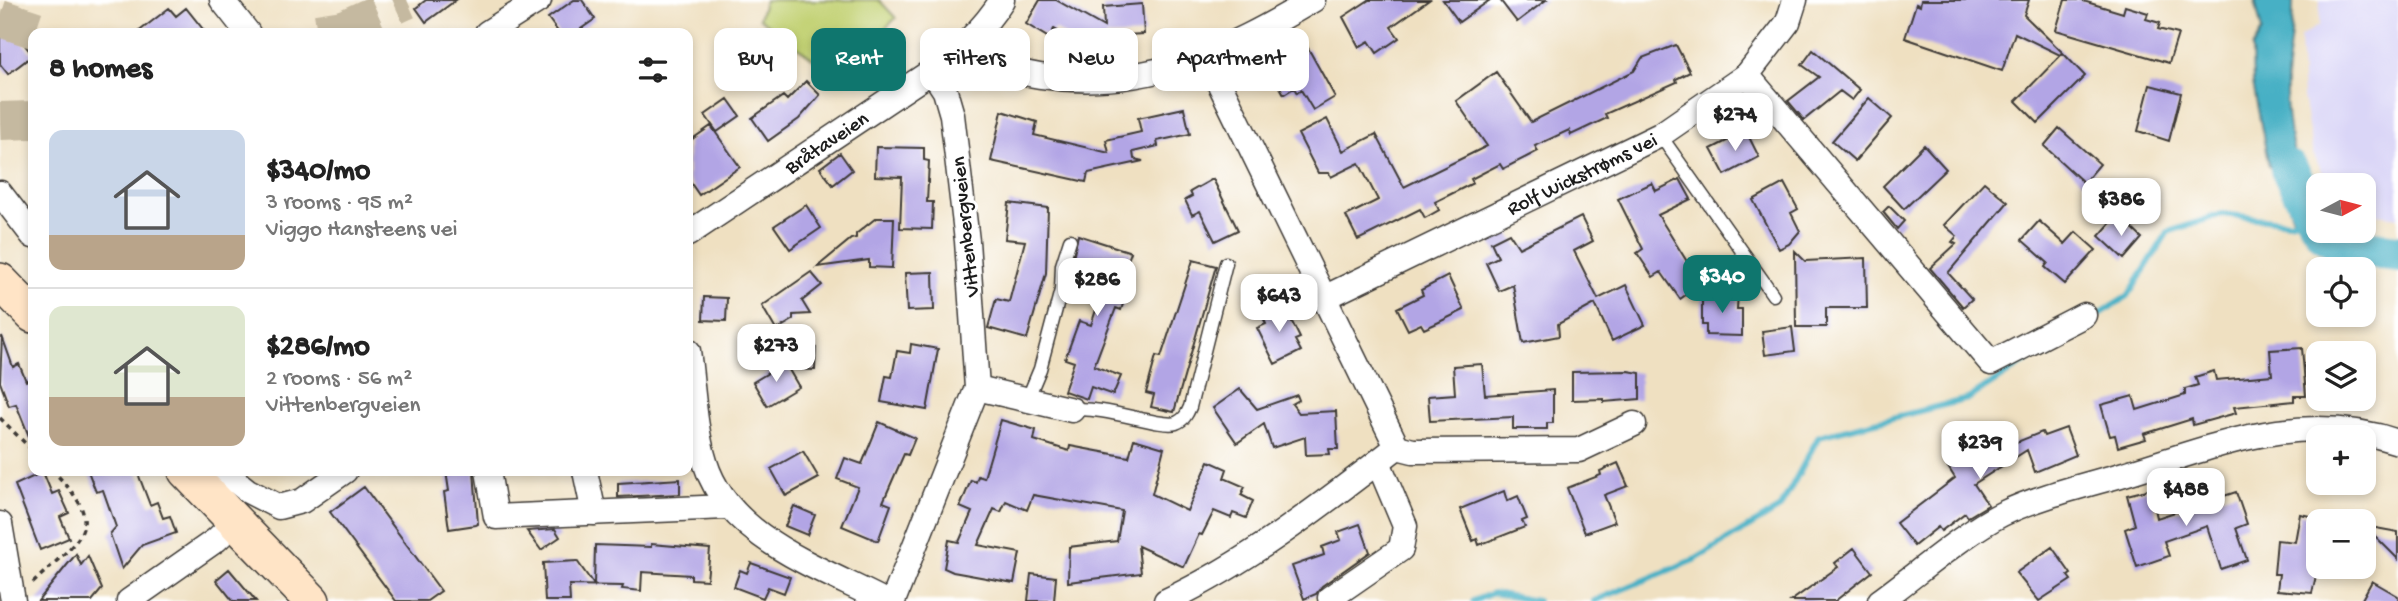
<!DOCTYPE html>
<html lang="en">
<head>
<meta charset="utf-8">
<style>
	:root { --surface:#fff; --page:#f2f2f2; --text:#222; --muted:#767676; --line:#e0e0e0; --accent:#0f766e }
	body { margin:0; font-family:"Gochi Hand",sans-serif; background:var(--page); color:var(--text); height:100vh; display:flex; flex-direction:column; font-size:26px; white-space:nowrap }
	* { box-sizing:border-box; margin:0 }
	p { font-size:23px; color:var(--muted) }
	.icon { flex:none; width:38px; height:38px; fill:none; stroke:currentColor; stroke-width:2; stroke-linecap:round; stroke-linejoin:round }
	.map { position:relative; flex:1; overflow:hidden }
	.details { position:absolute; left:28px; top:28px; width:665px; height:448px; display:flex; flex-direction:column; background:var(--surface); border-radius:14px; box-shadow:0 4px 10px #0003 }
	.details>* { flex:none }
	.guide { position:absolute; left:714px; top:28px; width:665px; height:63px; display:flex; gap:14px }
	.needle { width:46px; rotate:83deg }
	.controls { position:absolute; left:2306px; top:173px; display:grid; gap:14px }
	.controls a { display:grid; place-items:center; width:70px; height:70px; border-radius:14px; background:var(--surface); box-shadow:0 4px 10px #0003; font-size:35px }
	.price { position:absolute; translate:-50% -60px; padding:0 16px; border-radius:14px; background:#fff; color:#222; font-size:23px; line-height:46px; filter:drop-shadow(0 2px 4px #0008) }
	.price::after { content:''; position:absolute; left:50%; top:42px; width:21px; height:16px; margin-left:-10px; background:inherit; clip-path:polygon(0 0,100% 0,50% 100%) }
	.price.on { background:var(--accent); color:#fff }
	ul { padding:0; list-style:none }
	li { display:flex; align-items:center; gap:21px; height:175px; padding:0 21px }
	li+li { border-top:2px solid var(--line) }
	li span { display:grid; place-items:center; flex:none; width:196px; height:140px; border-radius:14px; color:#555 }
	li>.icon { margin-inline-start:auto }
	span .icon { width:84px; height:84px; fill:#fffc; stroke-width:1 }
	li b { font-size:30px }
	h2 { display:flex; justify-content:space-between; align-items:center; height:84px; padding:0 21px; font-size:30px }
	.chip { padding:0 24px; border-radius:14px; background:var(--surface); box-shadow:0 4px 10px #0003; font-size:24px; line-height:63px }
	.chip.on { background:var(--accent); color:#fff }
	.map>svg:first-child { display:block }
	.built { fill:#dad6f7 }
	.green { fill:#c2d173; stroke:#6f7648; stroke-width:2 }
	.water { fill:#46b0c5; stroke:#316670; stroke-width:2 }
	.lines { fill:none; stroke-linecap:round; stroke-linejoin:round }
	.stream { stroke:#46b0c5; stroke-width:6 }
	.river { stroke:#46b0c5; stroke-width:38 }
	.building { fill:#b2a5e5 }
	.primary-tunnel { stroke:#c5b9a0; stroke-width:38; stroke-dasharray:38 19; stroke-linecap:butt }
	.motorway-tunnel { stroke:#c5b9a0; stroke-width:38; stroke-dasharray:38 19; stroke-linecap:butt }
	.service-casing { stroke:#3c3935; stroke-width:15 }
	.minor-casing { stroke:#3c3935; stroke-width:27 }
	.secondary-casing { stroke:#3c3935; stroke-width:38 }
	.path { stroke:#3c3935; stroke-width:3.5; stroke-dasharray:5 5; stroke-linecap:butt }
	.service { stroke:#fff; stroke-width:12 }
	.minor { stroke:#fff; stroke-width:24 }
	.secondary { stroke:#ffe4c6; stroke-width:35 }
	.labels { text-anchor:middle; stroke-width:6; stroke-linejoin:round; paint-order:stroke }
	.street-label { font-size:21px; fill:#1c1c1c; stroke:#fff }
</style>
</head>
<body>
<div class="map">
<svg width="2398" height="601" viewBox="0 0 2398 601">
	<rect width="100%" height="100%" fill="#fff"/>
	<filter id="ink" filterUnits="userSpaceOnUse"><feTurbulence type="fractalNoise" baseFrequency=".0143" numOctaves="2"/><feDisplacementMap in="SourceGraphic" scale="14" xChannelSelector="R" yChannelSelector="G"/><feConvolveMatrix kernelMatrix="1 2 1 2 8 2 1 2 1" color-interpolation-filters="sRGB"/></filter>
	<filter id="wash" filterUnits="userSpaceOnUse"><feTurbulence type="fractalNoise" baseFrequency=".00686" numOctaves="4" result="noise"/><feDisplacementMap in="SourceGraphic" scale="28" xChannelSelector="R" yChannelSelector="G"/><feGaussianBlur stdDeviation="1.57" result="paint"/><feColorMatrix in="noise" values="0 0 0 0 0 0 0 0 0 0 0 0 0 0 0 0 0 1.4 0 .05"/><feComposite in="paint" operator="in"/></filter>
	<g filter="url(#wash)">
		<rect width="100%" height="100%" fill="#efe0c1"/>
		<path class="built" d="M2320 0H2398V217L2364 212V186L2330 185 2313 155 2303 97 2300 37 2319 25Z"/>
		<path class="green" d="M765 0H879L896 18 848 65 839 78 759 18Z"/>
		<path class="water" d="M2255 0H2293C2294 28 2287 54 2286 81 2285 119 2292 171 2319 199V213L2293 218 2279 179 2269 166 2253 84 2252 48 2262 31Z"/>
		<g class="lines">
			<path class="stream" d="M2090 320 2128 296 2168 232 2222 214 2289 222 2311 216
				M1473 601 1493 593 1537 601
				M1594 601 1696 559 1780 508 1819 436 1968 399 2051 345"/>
			<path class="river" d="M2289 169 2319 225
				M2323 231 2344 246 2398 253"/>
		</g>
		<g id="blocks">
			<path class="building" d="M426 0H456L426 22 416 8Z
				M574 0H582L595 19 575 33H559L548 18Z
				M1040 0H1056L1104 27 1103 7 1142 4 1144 34 1106 36 1107 54 1081 55 1083 46 1054 29 1049 38 1026 24Z
				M1369 0H1429L1391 27 1399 38 1377 53 1369 41 1359 47 1343 17Z
				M1443 0H1490L1459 22Z
				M1500 0H1546L1517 22Z
				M1921 0H2029L2024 15 2062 52 2060 55 2015 33 2002 71 1905 38 1916 4 1920 6Z
				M2065 0H2080L2123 13 2125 6 2148 13 2146 19 2160 23 2158 29 2178 34 2169 63 2056 30Z
				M169 8 176 16 186 8 206 33H137Z
				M0 15 33 55 8 74 0 64Z
				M1676 45 1690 72 1676 79 1677 82 1605 114 1607 118 1571 135 1569 130 1535 146 1538 151 1503 169 1500 164 1471 179 1473 183 1435 202 1439 210 1425 218 1420 209 1358 240 1346 216 1378 200 1359 163 1331 177 1329 173H1318L1298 134 1327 119 1343 151 1376 134 1404 187 1487 146 1456 101 1496 72 1531 122 1634 71 1642 58Z
				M1308 48 1335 97 1313 110 1301 90 1297 93 1294 88 1284 94 1270 70Z
				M1813 50 1860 90 1852 100 1840 91 1804 120 1788 101 1819 77 1802 65Z
				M2063 53 2085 76 2038 123 2016 101Z
				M806 81 820 95 799 119 768 141 752 118 783 96 787 100Z
				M2150 85 2181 93 2169 141 2138 131Z
				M1869 98 1892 118 1855 161 1832 141Z
				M728 99 740 116 717 132 705 115Z
				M1184 108 1190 134 1157 141 1158 146 1133 152 1134 159 1143 161 1088 173 1086 182 991 161 1002 111 1037 122 1034 135 1109 153 1106 140 1141 132 1138 118Z
				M711 126 740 167 699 195 688 179V142Z
				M2059 128 2100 164 2084 183 2044 146Z
				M1746 131 1759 157 1725 175 1711 149Z
				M1924 145 1946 169 1904 209 1883 186Z
				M876 147 924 148V160L929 161 927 202H933L932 229 900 228 902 177 875 176Z
				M840 153 852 170 833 185 820 168Z
				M1213 179 1238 230 1215 241 1200 211 1192 215 1185 200 1192 196 1190 192Z
				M1680 179 1691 199 1658 215 1701 284 1680 299 1661 272 1653 277 1637 253 1643 249 1618 199 1652 183 1656 191Z
				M1984 182 2008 202 1948 273 1972 299 1963 307 1930 268 1956 244 1952 242 1957 236 1944 225Z
				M1784 183 1798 209 1791 213 1800 231 1789 244 1779 249 1753 200Z
				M1009 203 1048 208 1046 273 1027 339 988 328 996 299 1009 302 1025 241 1005 239Z
				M806 205 821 228 790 249 774 226Z
				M1889 206 1904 221 1897 229 1883 212Z
				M1581 217 1593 241 1574 251 1598 299 1626 285 1645 325 1612 341 1595 304 1558 324 1559 336 1523 343 1513 285 1499 291 1486 263 1498 257 1491 242 1509 233 1519 248Z
				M876 218H894L892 268 869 267V260L817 267 851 239 856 238V234Z
				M2115 218 2121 224 2124 221 2142 238 2124 259 2099 236Z
				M2039 221 2065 244 2076 232 2096 250 2065 284 2045 267 2048 263 2022 240Z
				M1078 235 1131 252 1121 280 1130 283 1121 310 1116 308 1094 366 1121 376 1113 395 1091 387 1087 399 1064 391 1074 362 1065 359 1079 321 1091 325 1100 298 1105 293 1107 278 1072 262Z
				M1795 251 1805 261 1866 258 1867 308H1826V327H1796Z
				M1193 260 1216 266 1174 412 1151 407 1154 395 1146 393 1156 356 1161 357Z
				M811 272 822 285 802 301 810 314 793 315V320L776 330 762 306Z
				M933 272 934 310 907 311 905 273Z
				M1448 276 1464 310 1435 324 1424 329 1421 324 1408 330 1397 308 1423 295 1421 290Z
				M1702 293 1738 294 1737 309H1742V336L1706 335V325H1702Z
				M704 297 727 298 726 321 703 320Z
				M1283 304 1300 338 1295 340 1301 351 1275 364 1257 328 1266 324 1262 315Z
				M1792 327 1795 351 1765 355 1762 331Z
				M2 336 13 367 19 364 26 381 33 378V446L16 404 9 406 0 382Z
				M911 344 938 349 927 410 881 402 886 376 892 377 897 351 910 353Z
				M793 346 816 347 815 370 792 369Z
				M2302 348 2306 396H2294V401L2234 407 2236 413 2193 425 2192 419 2144 434 2146 439 2118 447 2115 435 2110 436 2101 405 2133 396 2137 410 2185 395V389L2198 385 2195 377 2214 371 2216 380 2272 375 2270 350Z
				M785 363 799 387 767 406 753 382Z
				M1482 364 1485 395 1553 390V423H1547V429H1513V417L1430 421 1428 396 1455 394 1453 366Z
				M1628 371 1640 373V399L1604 402V399L1572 400V372Z
				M1240 389 1257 409 1297 395 1299 400 1292 404 1299 413 1336 411 1338 449H1329L1330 454 1306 455 1305 437 1272 448 1264 424 1237 443 1213 408Z
				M1001 420 1036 430 1034 440 1069 451 1070 446 1129 457 1134 439 1164 448 1152 494 1187 511 1209 461 1227 469 1224 478 1245 487 1241 495 1253 501 1246 518 1233 513 1231 518 1214 511 1202 535 1199 534 1184 567 1138 546 1141 573 1068 582 1069 547 1117 541 1122 511 1033 495 1027 510 1006 501 1001 512 994 509 978 545 1020 553 1014 583 953 572 944 568 949 540 959 542 972 512 960 507 971 480 976 482 978 476 984 478Z
				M879 422 915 438 908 455 904 454 883 502 891 505 878 541 842 526 858 487 837 479 845 458 862 464Z
				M2066 428 2076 455 2035 472 2027 450 1974 484 1988 505 1968 517 1965 513 1941 531 1938 527 1914 546 1896 523 1955 478 1948 467 1988 440 1995 451 2042 432 2044 436Z
				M803 451 819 478 786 496 771 469Z
				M1618 463 1628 486 1604 495 1615 522 1585 533 1567 488 1601 475 1600 471Z
				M88 471H137L150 505 157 502 163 518 170 516 176 533 142 545 122 569 110 534 116 527 103 490 96 492Z
				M446 471H474L478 524 476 525 449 529 444 492 449 491Z
				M43 472 52 494 59 491 69 513 60 517 69 538 40 550 15 485Z
				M680 479V494L618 497V483Z
				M364 487 441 591 427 601H396L330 512Z
				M2151 489 2157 518 2236 492 2247 524 2236 528 2247 560 2221 569 2207 526 2164 541 2169 556 2137 567 2125 529 2135 525 2127 495Z
				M1504 491 1507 501 1518 496 1527 519 1522 521 1525 527 1479 545 1477 539 1473 541 1460 509Z
				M794 506 815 515 807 535 785 526Z
				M2300 514 2315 517 2319 521V563L2312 593 2277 590 2279 574H2274L2277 540 2295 542Z
				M1360 524 1370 552 1322 586 1316 594 1304 599 1292 566 1324 555 1322 547 1341 540 1338 532Z
				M2365 526 2398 532V559Z
				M555 529 560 537 541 550 527 531Z
				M651 544 710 549 707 580 691 579V575L642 572 641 591 622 589 623 586 569 585 570 601H545L543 563 577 561 594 585 595 545 651 547Z
				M2052 547 2071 574 2068 576 2071 580 2039 601 2016 573Z
				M1854 548 1872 572 1835 601H1791L1838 567 1835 563Z
				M76 554 81 565 88 556 102 589 92 601H38Z
				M751 563 790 577 784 593 768 587 763 598 734 587 740 570 747 573Z
				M229 569 256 601H233L216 580Z
				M1031 574 1056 577 1054 601H1028Z
				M2372 581 2398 596V601H2361Z"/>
		</g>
	</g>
	<g filter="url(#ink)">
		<use href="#blocks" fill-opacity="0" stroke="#3c3935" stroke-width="2"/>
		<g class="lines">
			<path class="primary-tunnel" d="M343 29 407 0"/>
			<path class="motorway-tunnel" d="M0 18 45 33
				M317 33 343 29
				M0 121 33 120"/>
			<defs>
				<path id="service" d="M1660 135 1773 295
					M1062 280 1097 290
					M1027 400 1040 369 1061 290 1062 265 1070 240
					M1072 410C1103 405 1160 428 1176 423 1184 420 1187 414 1190 407L1226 263"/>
				<g id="minor">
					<path d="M222 0 248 33"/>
					<path d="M487 33 539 0"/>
					<path d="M968 44C989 66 1011 71 1040 76 1146 92 1225 52 1313 0"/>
					<path d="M1207 58 1397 447"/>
					<path d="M1747 75 1991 363 2084 315"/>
					<path d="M0 193 33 236"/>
					<path id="s1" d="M688 234 932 71C960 50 983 30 1002 0"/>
					<path id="s2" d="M1326 297 1660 135 1747 75 1788 22 1795 0"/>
					<path d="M688 351C693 386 694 427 705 462 728 538 819 567 884 601"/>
					<path d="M977 388 1072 410"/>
					<path d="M1397 447 1413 451 1579 450 1634 424"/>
					<path d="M223 471 248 491 279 507 302 501 345 471"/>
					<path d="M488 471 496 517 726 507"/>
					<path d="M585 471 594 513"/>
					<path d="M0 524 13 601"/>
					<path d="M1330 598 1401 549 1405 526 1378 462"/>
					<path d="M129 601 216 540 236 521"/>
					<path d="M893 601 977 388 967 241 952 115 945 91 932 71"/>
					<path d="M1166 601C1249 562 1324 503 1397 447"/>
					<path d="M1880 601C1916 575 1964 533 2002 514 2040 496 2083 486 2124 474 2217 446 2300 409 2398 442"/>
				</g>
				<path id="secondary" d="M0 281 33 315
					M186 471 312 601"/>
			</defs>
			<use href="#service" class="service-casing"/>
			<use href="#minor" class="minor-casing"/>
			<use href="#secondary" class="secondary-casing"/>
			<path class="path" d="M848 65 869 88
				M0 418 33 451
				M33 583C80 537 110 528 53 471"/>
			<use href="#service" class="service"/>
			<use href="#minor" class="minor"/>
			<use href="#secondary" class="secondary"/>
		</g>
	</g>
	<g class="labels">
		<g class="street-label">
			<text dy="7" stroke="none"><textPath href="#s1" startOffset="166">Bråtaveien</textPath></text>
			<text dy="7" stroke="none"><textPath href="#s2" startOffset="284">Rolf Wickstrøms vei</textPath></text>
			<text transform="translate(964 227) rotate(-96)" y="7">Vittenbergveien</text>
		</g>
	</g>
</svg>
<div class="controls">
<a><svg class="needle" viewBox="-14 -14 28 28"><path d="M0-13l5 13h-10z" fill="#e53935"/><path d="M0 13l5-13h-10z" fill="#767676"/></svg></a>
<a><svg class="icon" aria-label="locate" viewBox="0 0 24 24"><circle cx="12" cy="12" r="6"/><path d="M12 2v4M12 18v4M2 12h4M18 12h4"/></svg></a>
<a><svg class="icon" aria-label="layers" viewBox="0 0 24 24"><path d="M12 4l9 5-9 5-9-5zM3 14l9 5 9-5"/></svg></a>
<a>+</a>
<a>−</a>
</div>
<b class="price" style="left:1735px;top:153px">$274</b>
<b class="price" style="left:2121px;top:238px">$386</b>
<b class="price on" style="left:1722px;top:315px">$340</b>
<b class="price" style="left:1097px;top:318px">$286</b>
<b class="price" style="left:1279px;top:334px">$643</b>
<b class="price" style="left:776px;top:384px">$273</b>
<b class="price" style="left:1980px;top:481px">$239</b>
<b class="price" style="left:2186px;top:528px">$488</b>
<div class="guide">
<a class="chip">Buy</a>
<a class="chip on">Rent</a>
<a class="chip">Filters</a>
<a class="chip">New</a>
<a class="chip">Apartment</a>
</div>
<section class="details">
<h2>8 homes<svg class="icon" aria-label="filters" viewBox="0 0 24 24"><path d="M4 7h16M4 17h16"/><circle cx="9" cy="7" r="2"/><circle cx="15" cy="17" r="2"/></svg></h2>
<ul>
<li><span style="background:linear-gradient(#c9d6e8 75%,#b9a48a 0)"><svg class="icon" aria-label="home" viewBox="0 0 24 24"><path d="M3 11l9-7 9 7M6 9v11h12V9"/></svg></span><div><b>$340/mo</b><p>3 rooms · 95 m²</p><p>Viggo Hansteens vei</p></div></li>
<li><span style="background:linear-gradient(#dfe7d0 65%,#b9a48a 0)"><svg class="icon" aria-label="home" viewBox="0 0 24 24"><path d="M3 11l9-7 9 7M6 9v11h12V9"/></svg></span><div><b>$286/mo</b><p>2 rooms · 56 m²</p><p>Vittenbergveien</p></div></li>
</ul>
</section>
</div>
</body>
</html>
